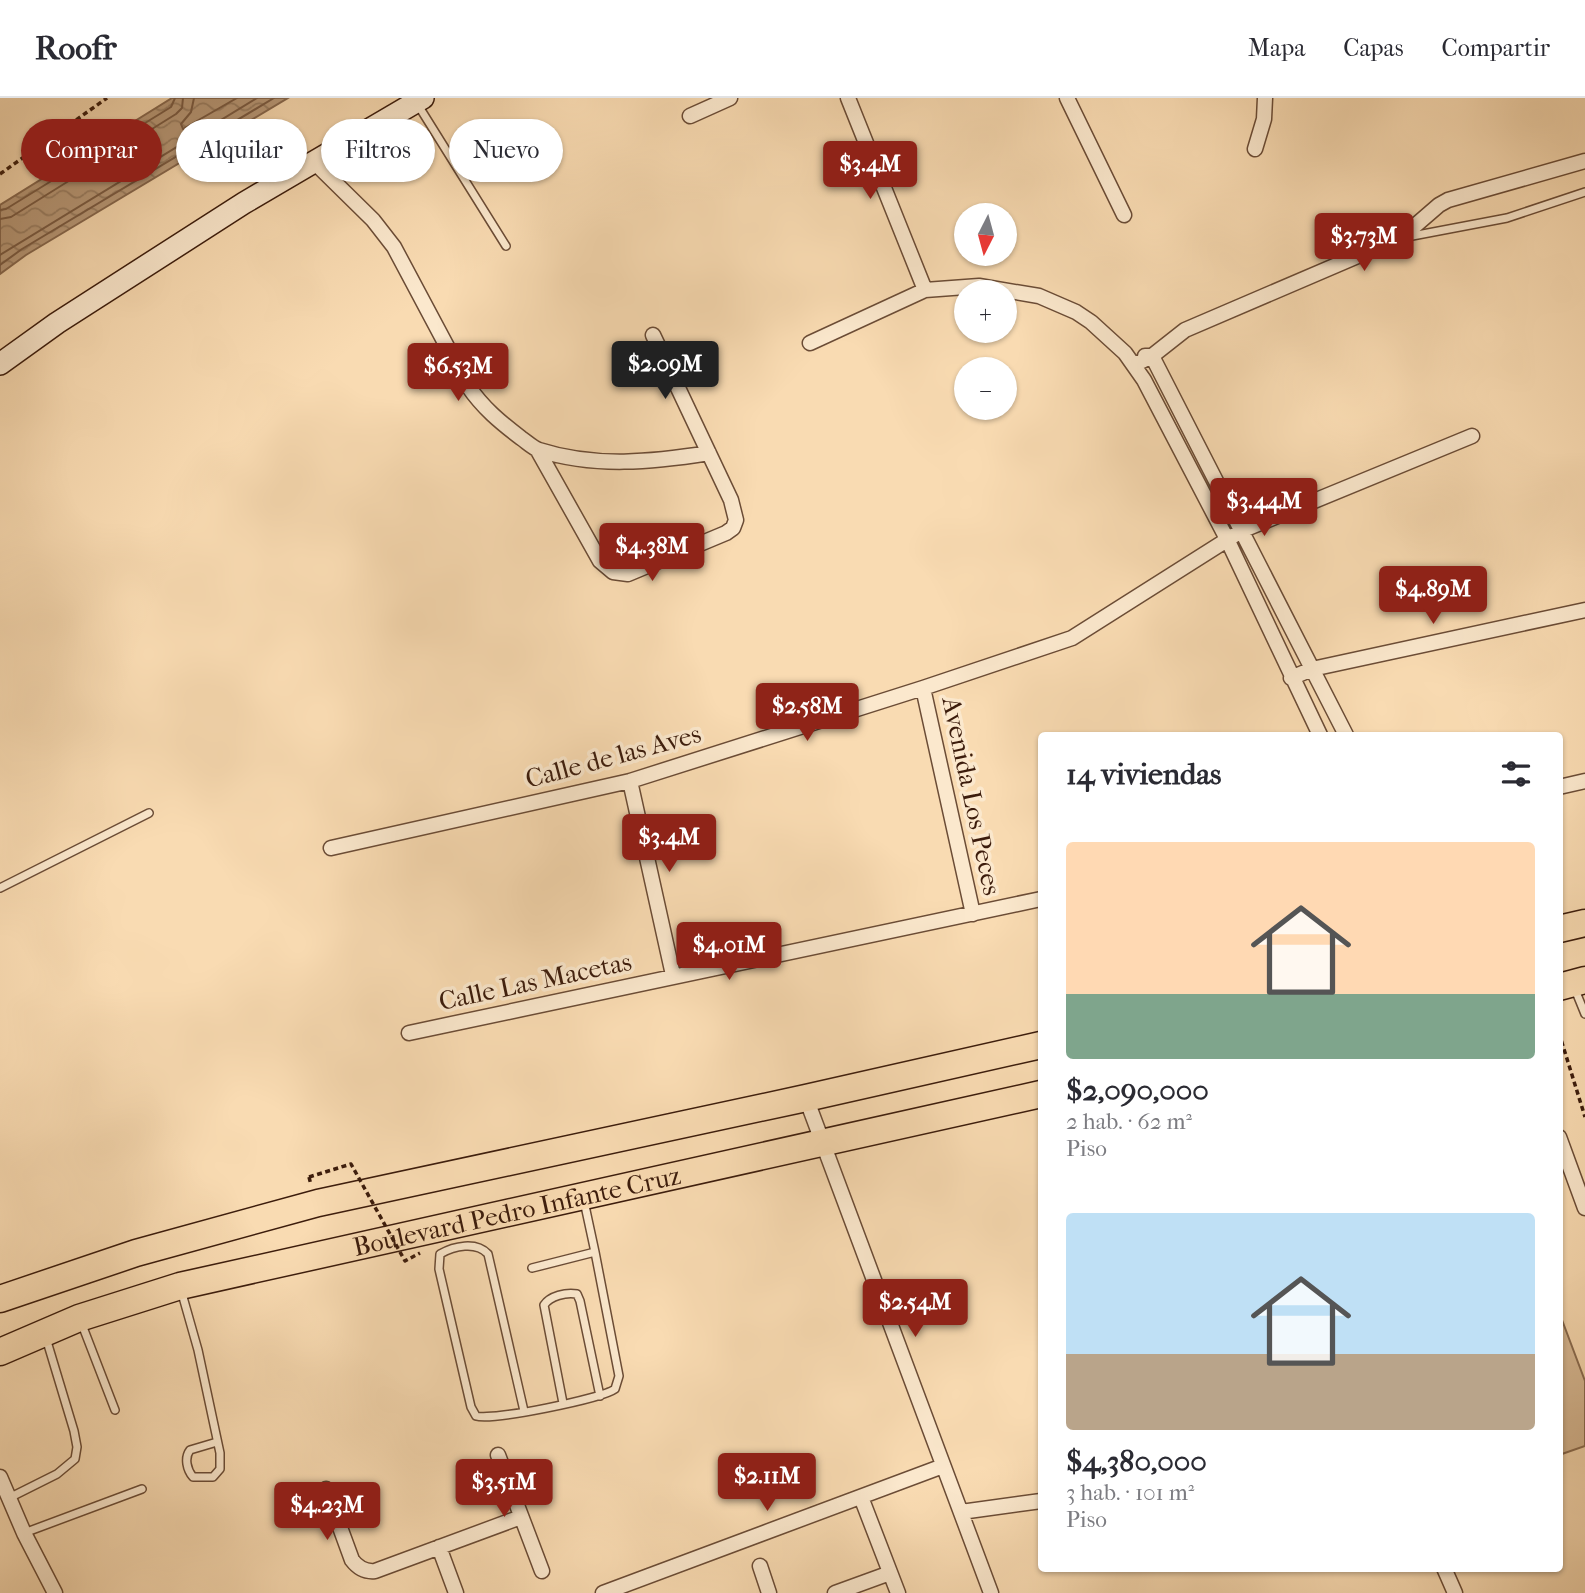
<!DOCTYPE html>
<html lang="es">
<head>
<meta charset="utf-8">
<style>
	:root { --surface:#fff; --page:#f2f2f3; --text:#2b2b33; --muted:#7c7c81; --line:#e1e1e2; --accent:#8f2418 }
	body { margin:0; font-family:"IM FELL French Canon",serif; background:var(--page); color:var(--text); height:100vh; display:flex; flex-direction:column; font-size:26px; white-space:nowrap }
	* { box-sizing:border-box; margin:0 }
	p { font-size:23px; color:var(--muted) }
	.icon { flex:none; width:38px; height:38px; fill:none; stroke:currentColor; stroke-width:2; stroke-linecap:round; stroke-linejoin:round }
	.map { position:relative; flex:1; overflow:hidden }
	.side { position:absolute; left:1038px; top:634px; width:525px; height:840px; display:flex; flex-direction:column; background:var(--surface); border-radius:7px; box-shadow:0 2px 5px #0004 }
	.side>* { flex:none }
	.hud { position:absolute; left:21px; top:21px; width:665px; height:63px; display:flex; gap:14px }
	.needle { width:46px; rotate:186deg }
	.tools { position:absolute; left:954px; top:105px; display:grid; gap:14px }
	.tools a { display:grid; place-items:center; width:63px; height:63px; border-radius:50%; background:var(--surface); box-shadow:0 2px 5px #0004; font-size:35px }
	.price { position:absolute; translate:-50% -60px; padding:0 16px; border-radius:7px; background:var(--accent); color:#fff; font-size:23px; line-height:46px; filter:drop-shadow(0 2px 4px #0008) }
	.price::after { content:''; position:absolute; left:50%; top:42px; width:21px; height:16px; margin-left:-10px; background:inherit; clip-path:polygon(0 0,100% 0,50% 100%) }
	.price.active { background:#222; color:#fff }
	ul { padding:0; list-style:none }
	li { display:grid; align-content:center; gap:14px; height:371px; padding:0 28px }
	li span { display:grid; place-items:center; height:217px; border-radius:7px; color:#555 }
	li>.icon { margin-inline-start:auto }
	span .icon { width:126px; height:126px; fill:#fffc; stroke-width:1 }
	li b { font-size:30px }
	h2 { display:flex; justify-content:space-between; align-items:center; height:84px; padding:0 28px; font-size:30px }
	.chip { padding:0 24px; border-radius:32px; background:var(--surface); box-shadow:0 2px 5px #0004; font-size:24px; line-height:63px }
	.chip.active { background:var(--accent); color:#fff }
	header { display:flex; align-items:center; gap:42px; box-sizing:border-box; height:98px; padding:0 35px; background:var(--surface); border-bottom:2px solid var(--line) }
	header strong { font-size:33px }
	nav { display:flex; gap:38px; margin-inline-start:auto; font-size:24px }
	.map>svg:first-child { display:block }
	.grass { fill:#d9bb96; stroke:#8a6c51; stroke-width:2 }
	.water { fill:url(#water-waves); stroke:#87684e; stroke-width:2 }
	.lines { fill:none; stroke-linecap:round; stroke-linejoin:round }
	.shore { stroke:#7a5b43; stroke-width:2 }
	.lane-casing { stroke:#6b4c36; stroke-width:10 }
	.street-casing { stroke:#6b4c36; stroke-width:17 }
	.secondary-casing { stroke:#3c1c0c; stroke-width:24 }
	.highway-casing { stroke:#3c1c0c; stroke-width:29 }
	.path { stroke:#3c1c0c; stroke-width:3.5; stroke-dasharray:5 3.5; stroke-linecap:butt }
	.lane { stroke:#fbe8cd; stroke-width:7 }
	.street { stroke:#fbe8cd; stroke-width:14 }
	.secondary { stroke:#fbe8cd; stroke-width:21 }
	.highway { stroke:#f9dbb2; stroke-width:26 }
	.path-bridge { stroke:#3c1c0c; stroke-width:3.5; stroke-dasharray:5 3.5; stroke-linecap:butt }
	.labels { text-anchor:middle; stroke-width:7; stroke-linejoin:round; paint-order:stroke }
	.street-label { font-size:26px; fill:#3c1c0c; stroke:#fbe8cd }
</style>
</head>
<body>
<header>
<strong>Roofr</strong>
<nav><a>Mapa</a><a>Capas</a><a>Compartir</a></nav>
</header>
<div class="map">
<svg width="1585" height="1495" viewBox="0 0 1585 1495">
	<defs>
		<pattern id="water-waves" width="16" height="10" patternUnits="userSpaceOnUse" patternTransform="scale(1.75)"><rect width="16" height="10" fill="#b99a7a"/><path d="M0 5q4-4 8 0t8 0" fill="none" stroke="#987d62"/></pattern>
	</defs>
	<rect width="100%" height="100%" fill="#f9dbb2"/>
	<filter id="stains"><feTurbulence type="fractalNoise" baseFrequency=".00286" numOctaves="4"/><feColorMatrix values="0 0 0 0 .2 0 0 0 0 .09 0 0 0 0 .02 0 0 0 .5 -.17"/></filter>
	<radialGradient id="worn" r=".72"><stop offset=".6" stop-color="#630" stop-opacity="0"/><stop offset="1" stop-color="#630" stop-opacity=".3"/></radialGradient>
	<path class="grass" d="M1559 1214 1585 1283V1348L1559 1357Z"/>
	<path class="water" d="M172 0H288L26 157 0 176V107Z"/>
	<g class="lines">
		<path class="shore" d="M194 0 191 14 181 26 183 31 237 0
			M0 112 6 111 171 9 175 0
			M0 121 11 119 176 16 182 10 183 0
			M0 157 257 0
			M0 167 22 151 274 0"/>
		<defs>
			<path id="lane" d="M418 7 506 148
				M1407 139 1507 120 1585 94
				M0 790 149 715
				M1574 889 1585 916
				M532 1170 595 1154 584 1103
				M181 1192 198 1252 220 1355V1371L213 1379H193C187 1372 184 1360 190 1352L217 1344
				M81 1224 115 1312
				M563 1305 544 1207C550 1198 566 1194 577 1196L580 1203 600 1298
				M524 1313 488 1156C476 1143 454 1148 440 1156L439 1171 471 1309 476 1318C492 1323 601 1301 615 1291L619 1278 595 1154
				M9 1400 57 1376 75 1361 77 1349 74 1333 46 1240
				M24 1435 142 1391"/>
			<path id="street" d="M848 0 925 192
				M1067 0 1124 117
				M690 18 730 0
				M1255 51 1264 21 1265 0
				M314 64 373 122 394 149 468 288C483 310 500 324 521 340 527 344 533 350 539 352 595 370 653 364 709 355
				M810 245 925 192 979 188 1039 198 1076 214 1091 224 1125 255 1144 282 1227 441 1320 637
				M1145 258H1152L1346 637
				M1134 267 1152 258 1185 232 1402 139 1439 107 1448 102 1585 63
				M537 351 600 463 613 474 628 476 726 435 733 430 736 422 731 402 653 237
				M1291 580 1312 571 1585 512
				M923 590 973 816
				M630 683 673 877
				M1559 689 1585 683
				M331 750 630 683 923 590 1072 540 1241 433 1472 338
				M409 935 1041 801
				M806 1000 991 1495
				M1559 1039 1585 1110
				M498 1357 542 1473
				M0 1379 24 1435 55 1495
				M326 1391 352 1462C358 1470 365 1474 375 1473L521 1419
				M861 1399 898 1495
				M961 1414 1041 1403
				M439 1449 456 1495
				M760 1468 769 1495
				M1444 1470 1455 1495
				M603 1495 943 1368
				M835 1495 890 1475"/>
			<path id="secondary" d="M0 266 57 225 244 105 423 0"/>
			<g id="highway">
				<path d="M1559 831 1585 825"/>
				<path d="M1559 889 1585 882"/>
				<path d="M0 1201 136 1155 318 1105 806 1000 1041 947"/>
				<path id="s1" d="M0 1254 79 1220 180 1188 1041 996"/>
			</g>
		</defs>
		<use href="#lane" class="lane-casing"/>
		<use href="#street" class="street-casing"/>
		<use href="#secondary" class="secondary-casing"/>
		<use href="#highway" class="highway-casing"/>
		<path class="path" d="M0 76 107 0
			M1559 935 1585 1019
			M309 1079 311 1087"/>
		<use href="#lane" class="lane"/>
		<use href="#street" class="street"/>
		<use href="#secondary" class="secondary"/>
		<use href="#highway" class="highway"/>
		<path class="path-bridge" d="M309 1079 351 1066 405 1163 420 1155"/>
	</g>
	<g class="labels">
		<g class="street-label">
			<text transform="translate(613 658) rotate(-15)" y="9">Calle de las Aves</text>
			<text transform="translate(972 698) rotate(78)" y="9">Avenida Los Peces</text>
			<text transform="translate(535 883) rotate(-12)" y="9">Calle Las Macetas</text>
			<text dy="9" stroke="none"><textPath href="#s1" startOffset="537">Boulevard Pedro Infante Cruz</textPath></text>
		</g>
	</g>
	<rect width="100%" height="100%" filter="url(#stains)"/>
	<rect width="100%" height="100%" fill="url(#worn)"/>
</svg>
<div class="tools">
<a><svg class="needle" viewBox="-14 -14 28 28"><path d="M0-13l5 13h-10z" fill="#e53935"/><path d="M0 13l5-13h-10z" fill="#7c7c81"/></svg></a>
<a>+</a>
<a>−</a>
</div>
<b class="price" style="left:870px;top:103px">$3.4M</b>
<b class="price" style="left:1364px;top:175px">$3.73M</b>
<b class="price active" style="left:665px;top:303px">$2.09M</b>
<b class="price" style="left:458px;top:305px">$6.53M</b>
<b class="price" style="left:1264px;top:440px">$3.44M</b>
<b class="price" style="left:652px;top:485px">$4.38M</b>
<b class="price" style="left:1433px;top:528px">$4.89M</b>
<b class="price" style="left:807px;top:645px">$2.58M</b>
<b class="price" style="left:669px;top:776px">$3.4M</b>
<b class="price" style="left:729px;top:884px">$4.01M</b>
<b class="price" style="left:915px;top:1241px">$2.54M</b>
<b class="price" style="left:767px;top:1415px">$2.11M</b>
<b class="price" style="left:504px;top:1421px">$3.51M</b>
<b class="price" style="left:327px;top:1444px">$4.23M</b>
<div class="hud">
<a class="chip active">Comprar</a>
<a class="chip">Alquilar</a>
<a class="chip">Filtros</a>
<a class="chip">Nuevo</a>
</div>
<section class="side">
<h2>14 viviendas<svg class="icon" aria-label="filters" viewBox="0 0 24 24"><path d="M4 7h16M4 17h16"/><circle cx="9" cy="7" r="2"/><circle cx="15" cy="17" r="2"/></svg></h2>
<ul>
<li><span style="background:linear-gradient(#ffd9b3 70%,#7fa58c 0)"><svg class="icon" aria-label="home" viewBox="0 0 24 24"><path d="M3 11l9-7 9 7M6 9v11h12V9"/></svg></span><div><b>$2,090,000</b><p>2 hab. · 62 m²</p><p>Piso</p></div></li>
<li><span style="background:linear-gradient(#bfe0f5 65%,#b9a48a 0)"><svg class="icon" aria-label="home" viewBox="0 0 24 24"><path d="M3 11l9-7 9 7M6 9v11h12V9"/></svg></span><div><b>$4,380,000</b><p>3 hab. · 101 m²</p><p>Piso</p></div></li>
</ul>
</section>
</div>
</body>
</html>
